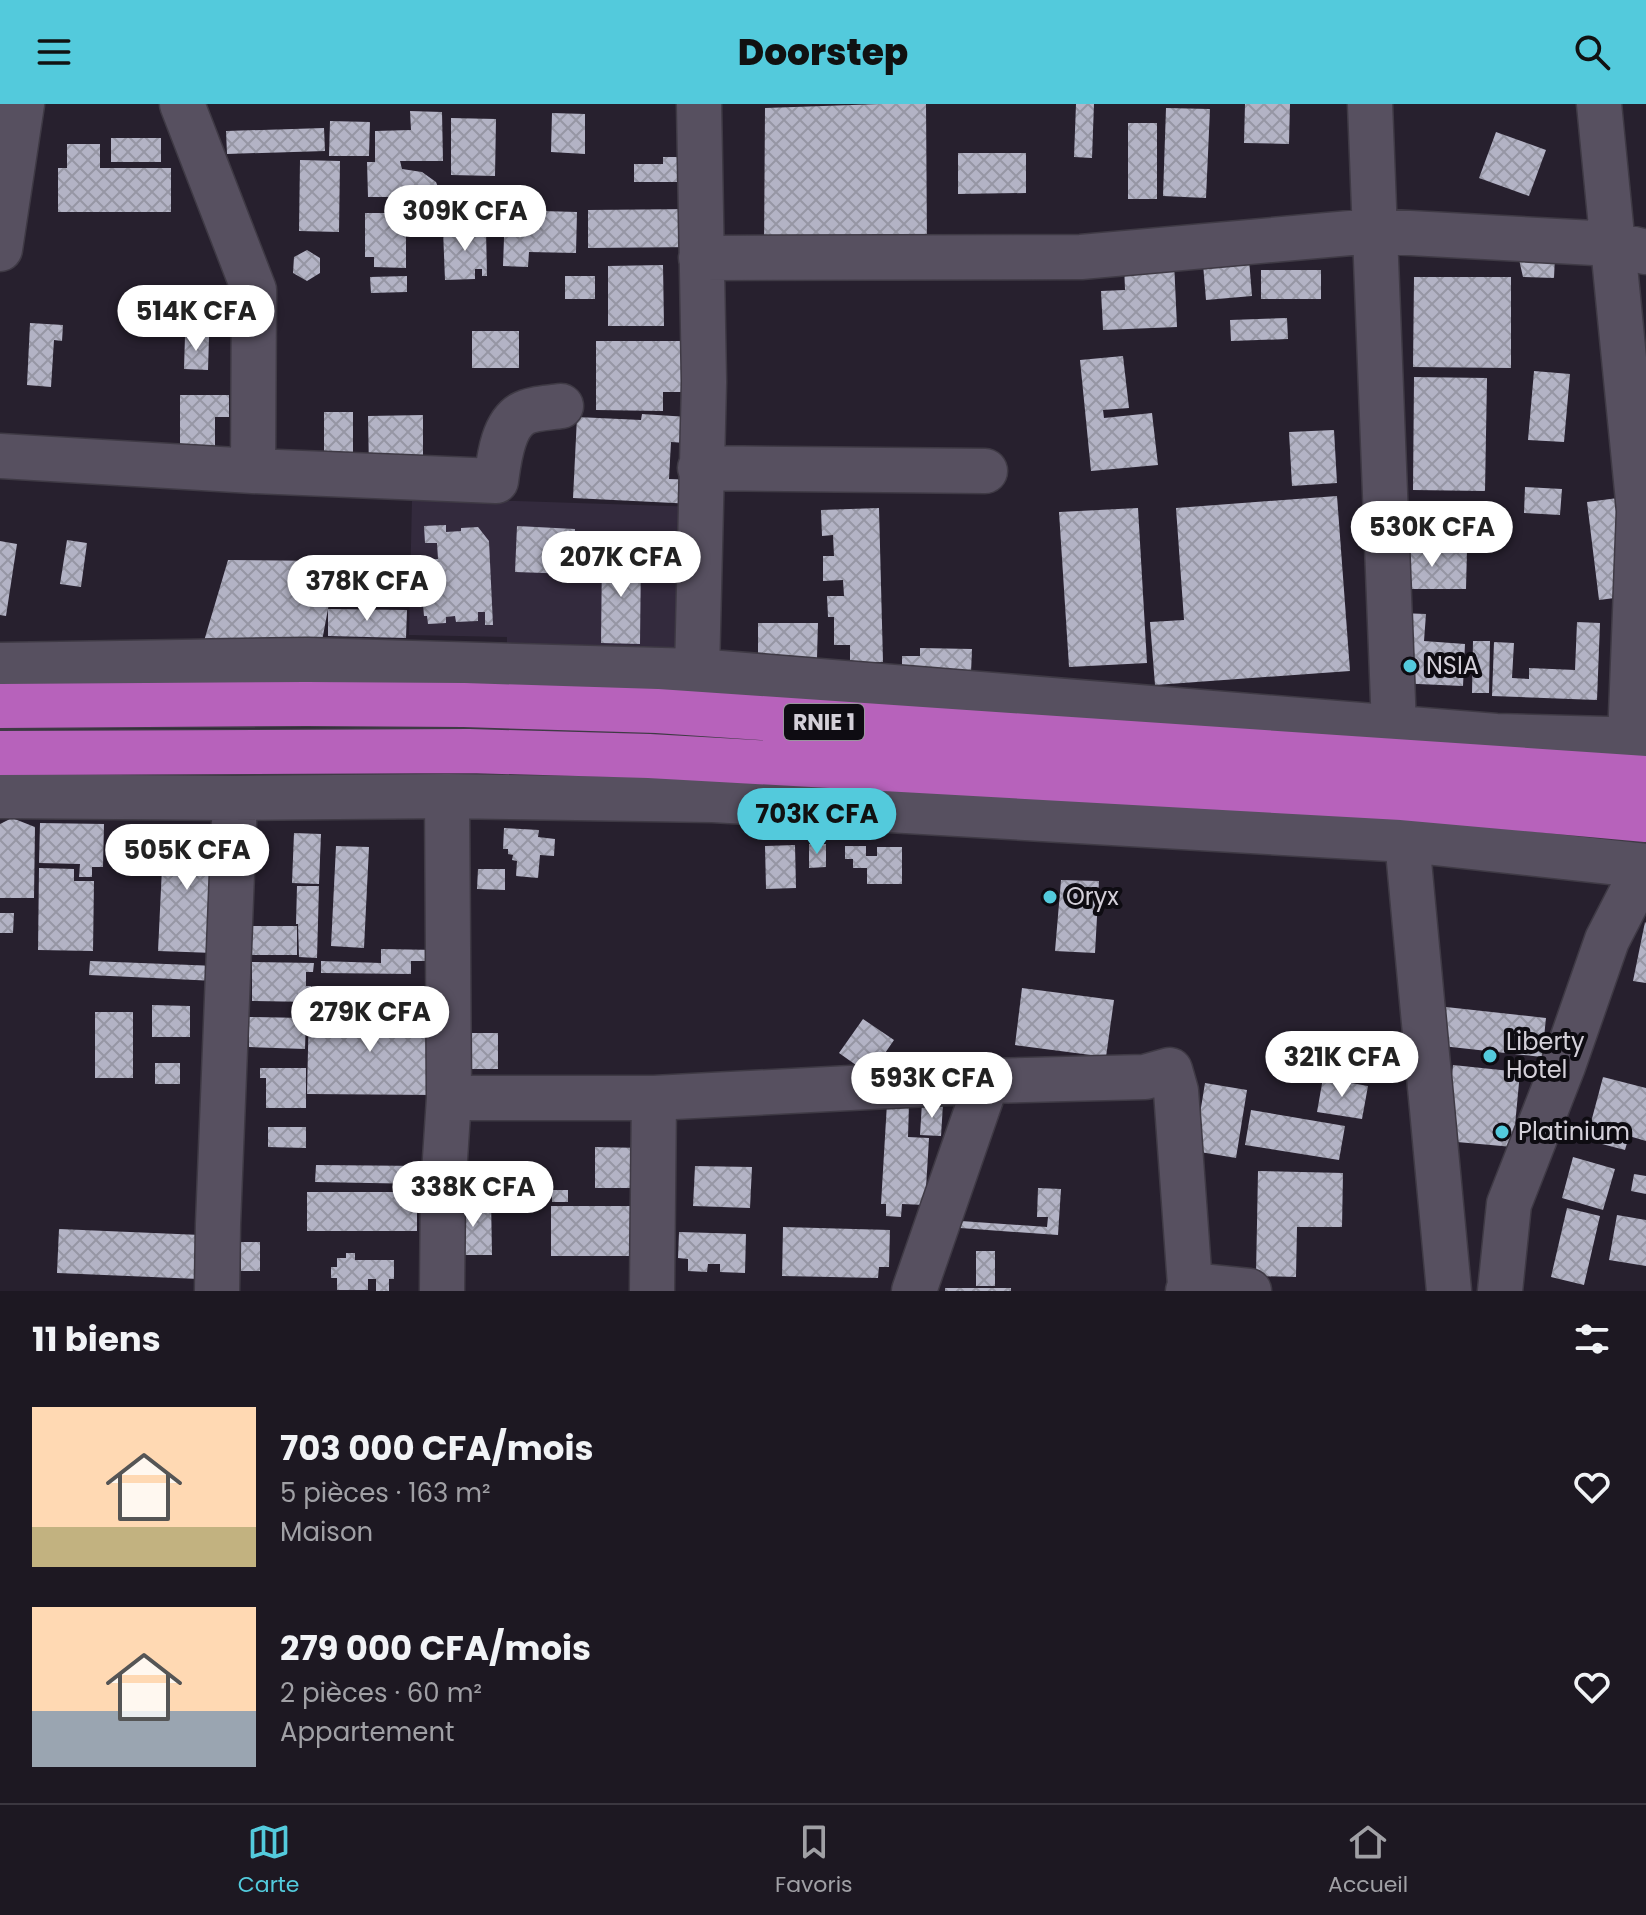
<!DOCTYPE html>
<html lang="fr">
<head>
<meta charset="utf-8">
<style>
	:root { --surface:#1d1822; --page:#25212a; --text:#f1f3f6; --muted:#a0a0a5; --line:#3b3740; --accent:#53cadc }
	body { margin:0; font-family:Poppins,sans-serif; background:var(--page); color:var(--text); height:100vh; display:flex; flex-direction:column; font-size:30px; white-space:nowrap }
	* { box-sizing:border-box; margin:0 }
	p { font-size:26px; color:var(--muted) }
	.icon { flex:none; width:44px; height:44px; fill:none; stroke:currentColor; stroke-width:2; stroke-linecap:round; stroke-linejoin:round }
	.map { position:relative; height:1187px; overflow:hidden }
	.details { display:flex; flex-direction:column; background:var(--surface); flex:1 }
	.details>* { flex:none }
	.price { position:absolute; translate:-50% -68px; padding:0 18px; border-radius:28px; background:#fff; color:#222; font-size:26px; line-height:52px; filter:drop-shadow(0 2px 4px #0008) }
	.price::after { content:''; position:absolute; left:50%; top:48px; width:24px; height:18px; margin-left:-12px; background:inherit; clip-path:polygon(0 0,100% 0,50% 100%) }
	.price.on { background:var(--accent); color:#111 }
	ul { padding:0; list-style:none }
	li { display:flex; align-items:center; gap:24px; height:200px; padding:0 32px }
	li span { display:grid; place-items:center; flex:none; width:224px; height:160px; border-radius:0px; color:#555 }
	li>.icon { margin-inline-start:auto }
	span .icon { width:96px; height:96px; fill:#fffc; stroke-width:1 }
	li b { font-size:34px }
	h2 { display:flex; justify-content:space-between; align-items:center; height:96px; padding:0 32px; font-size:34px }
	header { display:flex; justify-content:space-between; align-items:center; height:104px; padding:0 32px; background:var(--accent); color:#111; font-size:36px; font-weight:800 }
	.tab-bar { display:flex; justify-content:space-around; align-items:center; height:112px; border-top:2px solid var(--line); background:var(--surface); font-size:22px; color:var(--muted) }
	.tab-bar a { display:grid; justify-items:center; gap:4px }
	.tab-bar .on { color:var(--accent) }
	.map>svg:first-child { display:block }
	.built { fill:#332a3d }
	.building { fill:url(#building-cross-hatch) }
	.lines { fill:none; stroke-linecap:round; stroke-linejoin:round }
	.minor-casing { stroke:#3f3a45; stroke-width:47 }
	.highway-casing { stroke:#3f3a45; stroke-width:47 }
	.minor { stroke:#575060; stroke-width:44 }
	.highway { stroke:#b762bb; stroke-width:44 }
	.poi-dot { fill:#53cadc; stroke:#0e0c12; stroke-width:3 }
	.labels { text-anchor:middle; stroke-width:8; stroke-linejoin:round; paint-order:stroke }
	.shield { fill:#0e0c12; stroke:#99959d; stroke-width:2 }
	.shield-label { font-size:22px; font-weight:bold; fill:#d4d0d9 }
	.poi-label { font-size:24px; fill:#d4d0d9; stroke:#0e0c12; text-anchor:start }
</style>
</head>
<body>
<header><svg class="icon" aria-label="menu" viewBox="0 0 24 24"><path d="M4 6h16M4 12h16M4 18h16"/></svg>Doorstep<svg class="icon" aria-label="search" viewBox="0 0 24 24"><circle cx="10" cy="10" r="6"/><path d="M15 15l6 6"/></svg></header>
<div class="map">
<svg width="1646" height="1187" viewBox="0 0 1646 1187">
	<defs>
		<pattern id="building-cross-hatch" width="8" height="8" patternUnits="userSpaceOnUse" patternTransform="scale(2)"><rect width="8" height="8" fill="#b3b3c5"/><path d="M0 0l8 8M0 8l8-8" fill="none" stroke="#9696a4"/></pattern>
	</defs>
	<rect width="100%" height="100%" fill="#27202e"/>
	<path class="built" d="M412 396 516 397 700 403 693 549 507 547V533L409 531Z"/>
	<path class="building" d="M881 0H926L927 141 764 146 765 4Z
		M1076 0H1094L1092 54 1074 53Z
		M1245 0H1290L1289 40 1244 39Z
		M1166 4 1210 5 1206 94 1163 92Z
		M410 7 442 8 443 57H400L402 65 422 68 436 78 442 93 434 106 420 109 411 102 408 93H368L367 58H375V27L411 26Z
		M552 9 585 10V50L551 48Z
		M451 14 496 15 495 72 451 71Z
		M330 17 370 18 369 52H329Z
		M1128 19H1157V95H1128Z
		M324 24 325 47 227 50 226 27Z
		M1496 28 1546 46 1529 92 1479 74Z
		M111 34H161V58H111Z
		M67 40H100V64H171V108H58V64H67Z
		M958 49H1026V89L958 90Z
		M663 53H681V78H634V60H663Z
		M300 56 340 57 339 128 299 127Z
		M695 105 696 143 588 144V106Z
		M505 106 577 108 576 149 529 148 528 163 503 162Z
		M365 109H406V164L374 163V153H365Z
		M486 125 487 172H482V165H475V175L445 176 443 126Z
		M307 146 320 154V169L307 177 293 169 294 153Z
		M1518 151 1555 152 1554 174 1523 173Z
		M1249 155 1252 192 1206 196 1203 160Z
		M1174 157 1177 223 1103 226 1101 187 1125 186 1124 159Z
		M663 161 664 222H608V162Z
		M1261 166H1321V195H1261Z
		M407 172V188L371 189 370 173Z
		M565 172H595V195H565Z
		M1414 173H1511V264L1413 263Z
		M1287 214 1288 235 1231 237 1230 216Z
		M30 219 63 221 62 237 54 236 51 283 27 281Z
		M472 227H519V264H472Z
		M185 232 209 233 208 266 184 265Z
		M596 237H684V288H663V307L596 306Z
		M1123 252 1129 304 1103 306 1104 314 1152 309 1158 361 1091 367 1080 256Z
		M1534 267 1570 270 1564 338 1528 336Z
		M1414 273 1487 274 1485 387 1413 386Z
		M180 291H229V313H215V358H180Z
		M324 308H353V365H324Z
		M642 310 688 313 686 339 671 338 669 375 695 376 694 400 573 394 577 313 641 316Z
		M423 311V365L369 366 368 312Z
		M1334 326 1337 379 1292 382 1289 328Z
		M1525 383 1562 385 1560 411 1524 409Z
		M1337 392 1350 567 1155 581 1150 518 1184 516 1176 404Z
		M1618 394 1630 492 1599 496 1587 398Z
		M879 404 883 558 850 559V541H834V513H828L827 492H844L843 476 823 477V452H834L833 431 822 432 821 406Z
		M1138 404 1147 559 1069 563 1059 408Z
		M446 421V428L461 427V424L478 423 489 437 493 521H485V508H478V517L456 518 455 512 446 513V519L428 520 427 512H424L423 501H416L414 456 438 455 437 439H425L424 422Z
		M517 422 575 425 573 470 515 468Z
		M67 436 87 439 81 483 60 480Z
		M0 437 17 440 6 512 0 511Z
		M1399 445H1467L1466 485H1398Z
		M602 450H641L640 540 601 539Z
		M228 456 337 457 322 537H204Z
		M328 505 407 506 406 534 328 532Z
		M1400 509 1426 510 1424 537 1465 540 1463 582 1396 579Z
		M1577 518 1600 519 1597 596 1492 592 1494 538 1514 539 1512 574 1529 575V564L1575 566Z
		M758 519H818L817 554 758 553Z
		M1473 537H1490L1489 589H1472Z
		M920 544 972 545 971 569H902V552H920Z
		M12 714 35 723 34 794H0V720Z
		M40 719 104 720 103 763H92V773H79L80 760 39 759Z
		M164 722H190L217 747 214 849 158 847Z
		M504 724 539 726 538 733 555 735 554 752 540 751 538 774 516 772 517 757 512 756 513 751 508 750V745H503Z
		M294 729 321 730 319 780 292 779Z
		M809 740H826V763L809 764Z
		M795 741 796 784 766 785 765 742Z
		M336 742 369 743 364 844 331 842Z
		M845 742H866V752H877V743H902V780H867V764H853V755H845Z
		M39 764 74 765V777H94L93 847 38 846Z
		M478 765H505V786L477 785Z
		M1061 776 1099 777 1095 849 1055 847Z
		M297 782H319L317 854 299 853 298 820H296Z
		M0 809H14L13 829H0Z
		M1645 818 1646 819V879L1633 877Z
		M251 822H297V851H251Z
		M381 845 436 846 435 857H411V870L321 869V857L381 859Z
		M90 857 217 862 216 877 89 871Z
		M252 858 314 859 313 868H306V882H311V898L252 897Z
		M1022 884 1114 896 1106 953 1015 941Z
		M152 901 190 902V933H152Z
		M309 902H337V910L435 911V991L307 990Z
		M1446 903 1546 914 1542 953 1442 942Z
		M95 908H133V974H95Z
		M249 913 306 914 305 945 249 943Z
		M863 915 894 936 870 971 839 949Z
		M468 929H498V965H468Z
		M155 959H180V980H155Z
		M1453 961 1520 968 1513 1043 1446 1037Z
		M260 964H306V1004H266V974H260Z
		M1603 973 1646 984V1037L1629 1032 1625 1046 1602 1040 1605 1026 1590 1022Z
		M1323 974 1368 982 1362 1015 1317 1008Z
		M1205 979 1247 986 1236 1054 1194 1047Z
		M887 999 909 1000 908 1033 929 1034 925 1101 902 1100 901 1113 886 1112V1100H881Z
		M922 999 943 1000 941 1032 920 1031Z
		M1251 1006 1345 1022 1339 1056 1245 1041Z
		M268 1023H306V1044L268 1043Z
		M595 1043 643 1044V1084H595Z
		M1573 1053 1615 1065 1603 1106 1562 1094Z
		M316 1061 424 1062V1080L315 1078Z
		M695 1062 752 1063 750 1104 693 1102Z
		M1258 1067 1343 1069 1342 1123H1297L1296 1173 1256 1172Z
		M1634 1070 1646 1072V1090L1631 1087Z
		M1038 1084 1061 1085 1058 1131 960 1124 961 1117 1047 1123 1048 1113H1037Z
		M552 1086H568V1098H552Z
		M307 1088H417V1127H307Z
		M468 1095H491L492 1151H452L456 1103H468Z
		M551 1102H630V1108H637L631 1152H551Z
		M1567 1104 1600 1112 1584 1181 1551 1173Z
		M1617 1111 1646 1116V1162L1609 1156Z
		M783 1123 890 1126 889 1163H879L878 1174 782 1172Z
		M59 1125 201 1131 199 1175 57 1169Z
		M679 1128 746 1130 745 1169 720 1168V1160H708L707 1168 688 1167V1155L678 1154Z
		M241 1138H260V1167H241Z
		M976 1147H995V1182H976Z
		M346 1149H355V1156H394V1175H389V1187H376V1175H368V1186H337V1174H331V1163H337V1154H346Z
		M945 1184H1011V1187H945Z"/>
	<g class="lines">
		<defs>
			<path id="minor" d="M182 0 254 186 253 367
				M1370 0 1394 623 1407 736 1449 1187
				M1599 0 1639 407 1630 635
				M0 145 22 0
				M701 154 1081 153 1373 127 1613 140 1646 148
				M0 352 253 367 496 377C499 356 502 322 522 310 532 304 549 304 561 302
				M700 364 985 367
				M0 561 307 556 697 567 1496 632 1646 636
				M697 567 704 278 699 0
				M0 692 235 694 447 692 713 696 1407 736 1646 762
				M449 994H654L987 977 1145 973 1170 966 1176 987 1190 1181 1188 1187
				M1190 1181 1249 1187
				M217 1187 218 1120 235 694
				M442 1187 443 1085 449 994 447 692
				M652 1187 654 994
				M914 1187 987 977
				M1500 1187 1509 1100 1563 962 1607 836 1645 762"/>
			<path id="highway" d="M0 602 307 600 464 601 657 607 1646 674
				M0 649 469 647 649 652 1402 694 1646 716"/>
		</defs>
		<use href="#minor" class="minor-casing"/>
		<use href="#highway" class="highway-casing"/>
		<use href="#minor" class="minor"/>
		<use href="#highway" class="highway"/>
	</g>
	<g class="poi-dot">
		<circle cx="1410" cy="562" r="8"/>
		<circle cx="1050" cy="793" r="8"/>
		<circle cx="1490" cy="952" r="8"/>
		<circle cx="1502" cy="1028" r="8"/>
	</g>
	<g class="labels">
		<rect class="shield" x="784" y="600" width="80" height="36" rx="6"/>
		<g class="shield-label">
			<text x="824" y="626">RNIE 1</text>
		</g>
		<g class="poi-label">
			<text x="1426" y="570">NSIA</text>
			<text x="1066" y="801">Oryx</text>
			<text x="1506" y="946">Liberty<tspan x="1506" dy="28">Hotel</tspan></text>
			<text x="1518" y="1036">Platinium</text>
		</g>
	</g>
</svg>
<b class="price" style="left:465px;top:149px">309K CFA</b>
<b class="price" style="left:196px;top:249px">514K CFA</b>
<b class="price" style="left:1432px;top:465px">530K CFA</b>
<b class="price" style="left:621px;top:495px">207K CFA</b>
<b class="price" style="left:367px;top:519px">378K CFA</b>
<b class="price on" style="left:817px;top:752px">703K CFA</b>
<b class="price" style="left:187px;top:788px">505K CFA</b>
<b class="price" style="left:370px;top:950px">279K CFA</b>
<b class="price" style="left:1342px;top:995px">321K CFA</b>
<b class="price" style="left:932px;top:1016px">593K CFA</b>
<b class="price" style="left:473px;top:1125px">338K CFA</b>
</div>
<section class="details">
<h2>11 biens<svg class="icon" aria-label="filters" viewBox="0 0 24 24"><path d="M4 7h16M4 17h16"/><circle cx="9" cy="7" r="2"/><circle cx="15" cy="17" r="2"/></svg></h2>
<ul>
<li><span style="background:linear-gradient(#ffd9b3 75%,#c2b280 0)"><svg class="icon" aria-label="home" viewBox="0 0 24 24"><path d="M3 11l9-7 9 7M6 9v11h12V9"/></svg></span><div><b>703 000 CFA/mois</b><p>5 pièces · 163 m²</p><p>Maison</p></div><svg class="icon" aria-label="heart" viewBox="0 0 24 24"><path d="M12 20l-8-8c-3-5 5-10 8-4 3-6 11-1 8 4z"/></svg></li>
<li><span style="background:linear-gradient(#ffd9b3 65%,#9aa5b1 0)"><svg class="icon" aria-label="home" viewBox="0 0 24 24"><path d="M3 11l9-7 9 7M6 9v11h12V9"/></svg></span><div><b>279 000 CFA/mois</b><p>2 pièces · 60 m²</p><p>Appartement</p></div><svg class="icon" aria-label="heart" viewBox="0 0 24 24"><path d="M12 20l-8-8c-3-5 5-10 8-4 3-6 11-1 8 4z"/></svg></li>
</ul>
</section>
<nav class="tab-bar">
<a class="on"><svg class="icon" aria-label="map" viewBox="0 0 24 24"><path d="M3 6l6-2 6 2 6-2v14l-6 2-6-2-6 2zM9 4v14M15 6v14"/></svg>Carte</a>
<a><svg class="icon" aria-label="saved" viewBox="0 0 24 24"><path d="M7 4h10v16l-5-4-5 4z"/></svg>Favoris</a>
<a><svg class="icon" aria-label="home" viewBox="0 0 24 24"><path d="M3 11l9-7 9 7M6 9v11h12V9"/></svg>Accueil</a>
</nav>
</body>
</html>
